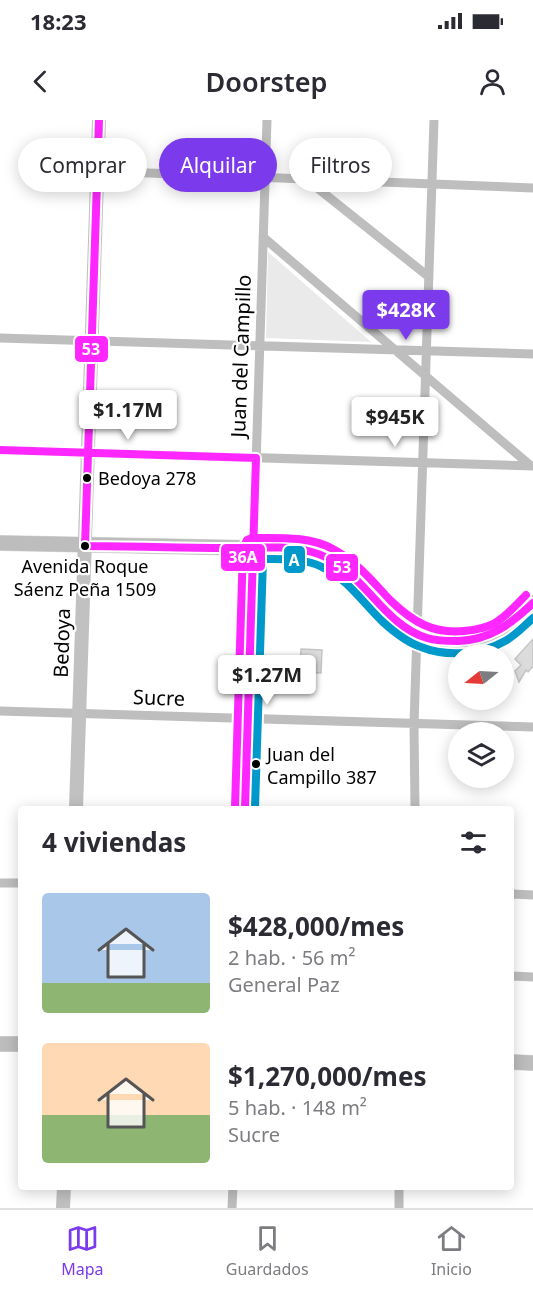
<!DOCTYPE html>
<html lang="es">
<head>
<meta charset="utf-8">
<style>
	:root { --surface:#fff; --page:#f2f2f3; --text:#2b2b33; --muted:#7c7c81; --line:#e1e1e2; --accent:#7c3aed }
	body { margin:0; font-family:"Noto Sans",sans-serif; background:var(--page); color:var(--text); height:100vh; display:flex; flex-direction:column; font-size:22px; white-space:nowrap }
	* { box-sizing:border-box; margin:0 }
	p { font-size:20px; color:var(--muted) }
	.icon { flex:none; width:33px; height:33px; fill:none; stroke:currentColor; stroke-width:2; stroke-linecap:round; stroke-linejoin:round }
	.map { position:relative; flex:1; overflow:hidden }
	.side { position:absolute; left:18px; top:686px; width:496px; height:384px; display:flex; flex-direction:column; background:var(--surface); border-radius:6px; box-shadow:0 3px 15px #0003 }
	.side>* { flex:none }
	.guide { position:absolute; left:18px; top:18px; width:498px; height:54px; display:flex; gap:12px }
	.needle { width:39px; rotate:252deg }
	.controls { position:absolute; left:448px; top:524px; display:grid; gap:12px }
	.controls a { display:grid; place-items:center; width:66px; height:66px; border-radius:50%; background:var(--surface); box-shadow:0 3px 15px #0003; font-size:30px }
	.price { position:absolute; translate:-50% -51px; padding:0 14px; border-radius:6px; background:#fff; color:#222; font-size:20px; line-height:39px; filter:drop-shadow(0 2px 3px #0008) }
	.price::after { content:''; position:absolute; left:50%; top:36px; width:18px; height:14px; margin-left:-9px; background:inherit; clip-path:polygon(0 0,100% 0,50% 100%) }
	.price.selected { background:var(--accent); color:#fff }
	ul { padding:0; list-style:none }
	li { display:flex; align-items:center; gap:18px; height:150px; padding:0 24px }
	li span { display:grid; place-items:center; flex:none; width:168px; height:120px; border-radius:6px; color:#555 }
	li>.icon { margin-inline-start:auto }
	span .icon { width:72px; height:72px; fill:#fffc; stroke-width:1 }
	li b { font-size:26px }
	h2 { display:flex; justify-content:space-between; align-items:center; height:72px; padding:0 24px; font-size:26px }
	.pill { padding:0 21px; border-radius:27px; background:var(--surface); box-shadow:0 3px 15px #0003; font-size:21px; line-height:54px }
	.pill.selected { background:var(--accent); color:#fff }
	.status { display:flex; justify-content:space-between; align-items:center; height:42px; padding:0 30px; background:var(--surface); direction:ltr }
	.status svg { height:16px; fill:currentColor }
	header { display:flex; justify-content:space-between; align-items:center; height:78px; padding:0 24px; background:var(--surface); font-size:27px; font-weight:600 }
	.tabs { display:flex; justify-content:space-around; align-items:center; height:84px; border-top:2px solid var(--line); background:var(--surface); font-size:16px; color:var(--muted) }
	.tabs a { display:grid; justify-items:center; gap:3px }
	.tabs .selected { color:var(--accent) }
	.map>svg:first-child { display:block }
	.green { fill:#eaeaea }
	.building { fill:#dcdcdc; stroke:#c5c5c5; stroke-width:1.5 }
	.lines { fill:none; stroke-linecap:round; stroke-linejoin:round }
	.primary-casing { stroke:#dbdbdb; stroke-width:16 }
	.minor { stroke:#bebebe; stroke-width:9 }
	.secondary { stroke:#c1c1c1; stroke-width:14 }
	.primary { stroke:#bdbdbd; stroke-width:15 }
	.bus-1-casing { stroke:#fff; stroke-width:12 }
	.bus-2-casing { stroke:#fff; stroke-width:12 }
	.bus-3-casing { stroke:#fff; stroke-width:12 }
	.bus-1 { stroke:#fe27ff; stroke-width:8 }
	.bus-2 { stroke:#0099cb; stroke-width:8 }
	.bus-3 { stroke:#fe27ff; stroke-width:8 }
	.bus-dot { fill:#000; stroke:#fff; stroke-width:2 }
	.labels { text-anchor:middle; stroke-width:4.5; stroke-linejoin:round; paint-order:stroke }
	.bus-label { font-size:18px; fill:#000; stroke:#fff; text-anchor:start }
	.street-label { font-size:20px; fill:#000; stroke:#fff }
	.line-badge { stroke:#fff; stroke-width:2 }
	.badge-label { font-size:16px; text-anchor:middle; font-weight:bold; fill:#fff }
</style>
</head>
<body>
<div class="status"><b>18:23</b><svg viewBox="0 0 49 12"><path d="M0 12V9h3v3zM5 12V6h3v6zM10 12V3h3v9zM15 12V0h3v12zM26 1h20v11H26zM47 4h2v5h-2z"/></svg></div>
<header><svg class="icon" aria-label="back" viewBox="0 0 24 24"><path d="M15 5l-7 7 7 7"/></svg>Doorstep<svg class="icon" aria-label="person" viewBox="0 0 24 24"><circle cx="12" cy="8" r="4"/><path d="M4 21q1-7 8-7t8 7"/></svg></header>
<div class="map">
<svg width="533" height="1088" viewBox="0 0 533 1088">
	<rect width="100%" height="100%" fill="#fff"/>
	<path class="green" d="M268 132 371 222 266 218Z"/>
	<path class="building" d="M533 519V546L528 552 526 550 519 562 515 551 521 545 515 539Z
		M301 529 322 530 321 553 300 552Z"/>
	<g class="lines">
		<defs>
			<path id="primary" d="M0 423 253 428C277 429 304 427 326 437 353 450 370 476 391 495 399 502 409 510 417 514 438 526 478 524 498 513 512 505 522 493 533 483
				M0 924H21
				M512 942 533 943"/>
		</defs>
		<use href="#primary" class="primary-casing"/>
		<path class="minor" d="M98 51 533 68
			M306 59 429 157
			M263 117 531 346
			M0 218 533 234
			M0 330 533 346
			M0 591 533 607
			M245 688 267 0
			M415 688 414 604 434 0
			M0 763H21
			M512 774 533 775
			M512 856 533 857
			M232 1088 233 1066
			M399 1088V1066"/>
		<path class="secondary" d="M76 688 99 0
			M63 1088 64 1066"/>
		<use href="#primary" class="primary"/>
		<defs>
			<path id="bus-1" d="M99 0 85 426C132 426 179 428 226 428 254 428 285 425 312 432 362 445 380 504 427 518 437 521 448 521 458 521 490 520 511 504 533 483
				M0 330 256 338 245 688"/>
			<path id="bus-2" d="M255 688 263 439C282 439 304 438 322 447 347 458 363 483 383 502 394 512 406 522 421 527 446 537 481 535 505 521 516 515 524 506 533 498"/>
			<path id="bus-3" d="M235 688 243 428 247 420 252 418C279 418 309 416 333 429 357 442 373 462 391 481 413 502 433 514 464 511 475 510 486 508 495 503 507 496 516 485 526 475"/>
		</defs>
		<use href="#bus-1" class="bus-1-casing"/>
		<use href="#bus-2" class="bus-2-casing"/>
		<use href="#bus-3" class="bus-3-casing"/>
		<use href="#bus-1" class="bus-1"/>
		<use href="#bus-2" class="bus-2"/>
		<use href="#bus-3" class="bus-3"/>
	</g>
	<g class="bus-dot">
		<circle cx="87" cy="358" r="5"/>
		<circle cx="85" cy="426" r="5"/>
		<circle cx="256" cy="644" r="5"/>
	</g>
	<g class="labels">
		<g class="bus-label">
			<text x="98" y="365">Bedoya 278</text>
			<text x="85" y="453" text-anchor="middle">Avenida Roque<tspan x="85" dy="23">Sáenz Peña 1509</tspan></text>
			<text x="267" y="641">Juan del<tspan x="267" dy="23">Campillo 387</tspan></text>
		</g>
		<g class="street-label">
			<text transform="translate(241 236) rotate(-88)" y="7">Juan del Campillo</text>
			<text transform="translate(62 523) rotate(-88)" y="7">Bedoya</text>
			<text transform="translate(159 578) rotate(2)" y="7">Sucre</text>
		</g>
	</g>
	<g class="line-badge">
		<rect x="74" y="215" width="35" height="28" rx="6" fill="#fe27ff"/>
		<rect x="220" y="423" width="46" height="29" rx="6" fill="#fe27ff"/>
		<rect x="283" y="425" width="23" height="29" rx="6" fill="#0099cb"/>
		<rect x="325" y="433" width="34" height="29" rx="6" fill="#fe27ff"/>
	</g>
	<g class="badge-label">
		<text x="91" y="235">53</text>
		<text x="243" y="443">36A</text>
		<text x="294" y="446">A</text>
		<text x="342" y="453">53</text>
	</g>
</svg>
<div class="controls">
<a><svg class="needle" viewBox="-14 -14 28 28"><path d="M0-13l5 13h-10z" fill="#e53935"/><path d="M0 13l5-13h-10z" fill="#7c7c81"/></svg></a>
<a><svg class="icon" aria-label="layers" viewBox="0 0 24 24"><path d="M12 4l9 5-9 5-9-5zM3 14l9 5 9-5"/></svg></a>
</div>
<b class="price selected" style="left:406px;top:221px">$428K</b>
<b class="price" style="left:128px;top:321px">$1.17M</b>
<b class="price" style="left:395px;top:328px">$945K</b>
<b class="price" style="left:267px;top:586px">$1.27M</b>
<div class="guide">
<a class="pill">Comprar</a>
<a class="pill selected">Alquilar</a>
<a class="pill">Filtros</a>
</div>
<section class="side">
<h2>4 viviendas<svg class="icon" aria-label="filters" viewBox="0 0 24 24"><path d="M4 7h16M4 17h16"/><circle cx="9" cy="7" r="2"/><circle cx="15" cy="17" r="2"/></svg></h2>
<ul>
<li><span style="background:linear-gradient(#a9c7e8 75%,#8fb573 0)"><svg class="icon" aria-label="home" viewBox="0 0 24 24"><path d="M3 11l9-7 9 7M6 9v11h12V9"/></svg></span><div><b>$428,000/mes</b><p>2 hab. · 56 m²</p><p>General Paz</p></div></li>
<li><span style="background:linear-gradient(#ffd9b3 60%,#8fb573 0)"><svg class="icon" aria-label="home" viewBox="0 0 24 24"><path d="M3 11l9-7 9 7M6 9v11h12V9"/></svg></span><div><b>$1,270,000/mes</b><p>5 hab. · 148 m²</p><p>Sucre</p></div></li>
</ul>
</section>
</div>
<nav class="tabs">
<a class="selected"><svg class="icon" aria-label="map" viewBox="0 0 24 24"><path d="M3 6l6-2 6 2 6-2v14l-6 2-6-2-6 2zM9 4v14M15 6v14"/></svg>Mapa</a>
<a><svg class="icon" aria-label="saved" viewBox="0 0 24 24"><path d="M7 4h10v16l-5-4-5 4z"/></svg>Guardados</a>
<a><svg class="icon" aria-label="home" viewBox="0 0 24 24"><path d="M3 11l9-7 9 7M6 9v11h12V9"/></svg>Inicio</a>
</nav>
</body>
</html>
